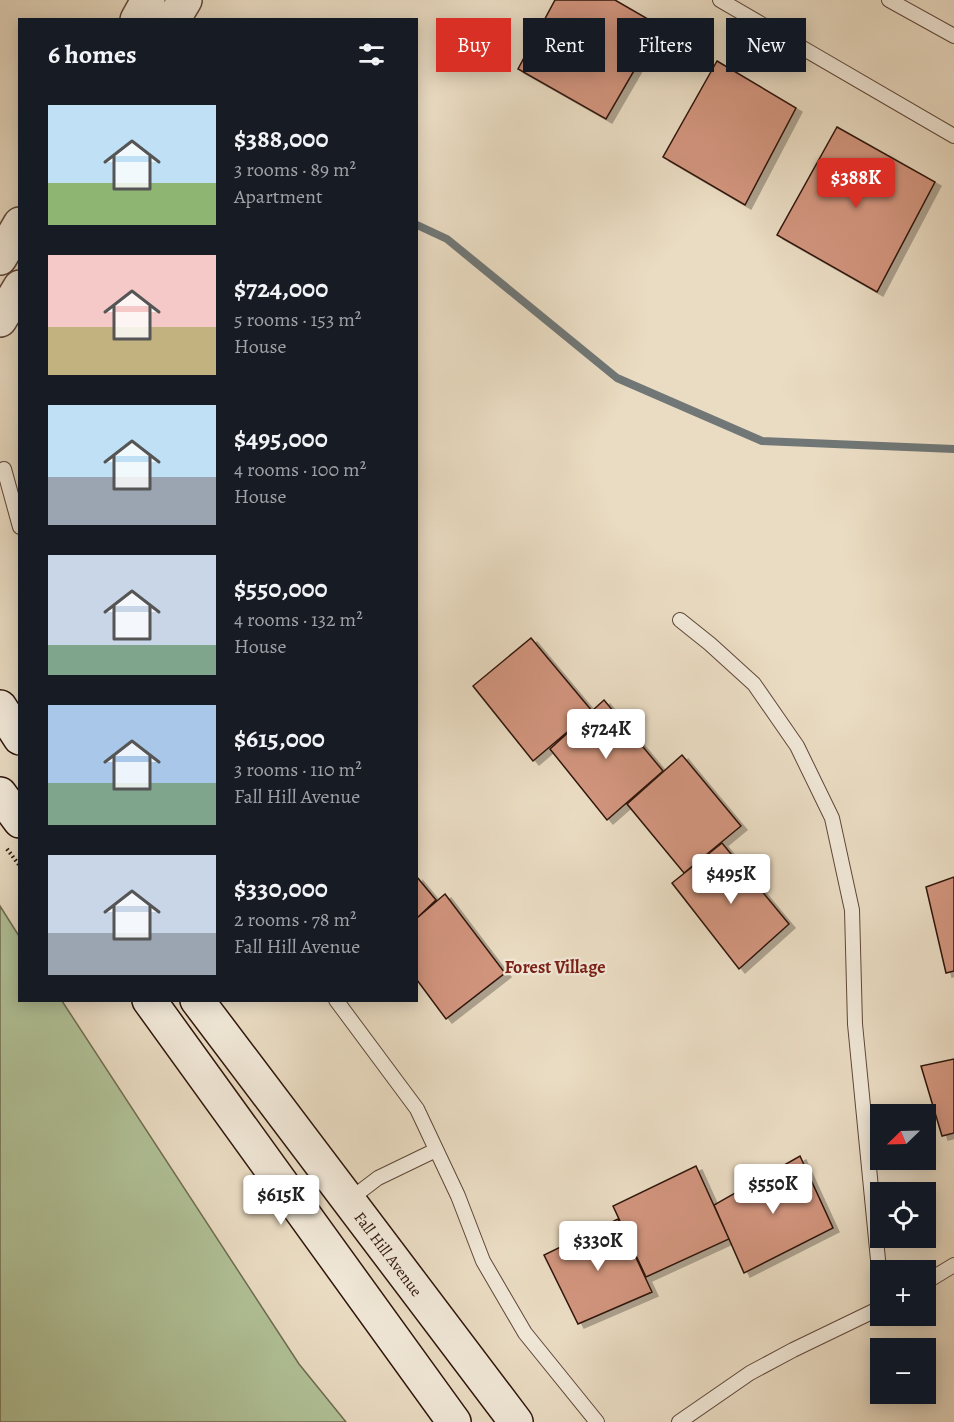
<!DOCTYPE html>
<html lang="en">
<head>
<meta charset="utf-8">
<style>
	:root { --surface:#171b24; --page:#20242c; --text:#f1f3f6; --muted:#9ea1a6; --accent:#d93025 }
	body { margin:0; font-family:Alegreya,serif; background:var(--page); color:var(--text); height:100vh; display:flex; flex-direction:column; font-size:22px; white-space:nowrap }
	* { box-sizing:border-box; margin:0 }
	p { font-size:20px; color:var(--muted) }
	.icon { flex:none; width:33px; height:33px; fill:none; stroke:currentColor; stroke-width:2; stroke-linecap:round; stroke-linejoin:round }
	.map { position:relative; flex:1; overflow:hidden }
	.side { position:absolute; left:18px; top:18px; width:400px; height:984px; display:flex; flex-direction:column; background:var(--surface); border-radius:0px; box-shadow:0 3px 15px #0003 }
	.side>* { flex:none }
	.hud { position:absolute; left:436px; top:18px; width:428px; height:54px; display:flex; gap:12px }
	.needle { width:39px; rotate:247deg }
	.fabs { position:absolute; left:870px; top:1104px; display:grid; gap:12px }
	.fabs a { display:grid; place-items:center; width:66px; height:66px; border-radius:0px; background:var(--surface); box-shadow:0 3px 15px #0003; font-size:30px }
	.price { position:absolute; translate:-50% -51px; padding:0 14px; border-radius:6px; background:#fff; color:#222; font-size:20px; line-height:39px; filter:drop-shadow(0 2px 3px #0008) }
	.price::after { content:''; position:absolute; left:50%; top:36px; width:18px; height:14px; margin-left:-9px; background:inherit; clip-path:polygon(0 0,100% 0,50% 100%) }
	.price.active { background:var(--accent); color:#fff }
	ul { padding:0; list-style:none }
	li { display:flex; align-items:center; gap:18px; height:150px; padding:0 30px }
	li span { display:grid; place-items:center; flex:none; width:168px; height:120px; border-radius:0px; color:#555 }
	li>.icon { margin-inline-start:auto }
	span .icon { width:72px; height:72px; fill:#fffc; stroke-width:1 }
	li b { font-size:26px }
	h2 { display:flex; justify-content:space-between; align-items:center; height:72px; padding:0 30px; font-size:26px }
	.chip { padding:0 21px; border-radius:0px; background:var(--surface); box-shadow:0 3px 15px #0003; font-size:21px; line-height:54px }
	.chip.active { background:var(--accent); color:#fff }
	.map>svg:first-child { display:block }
	.green { fill:#b1c298; stroke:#706c52; stroke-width:1.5 }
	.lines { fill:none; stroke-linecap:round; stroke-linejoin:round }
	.stream { stroke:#707776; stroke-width:8 }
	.building { fill:#d2957e; stroke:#2f150b; stroke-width:1.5; filter:url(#shadow) }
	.service-casing { stroke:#5e4739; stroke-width:16 }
	.tertiary-casing { stroke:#5e4739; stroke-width:36 }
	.secondary-casing { stroke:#2f150b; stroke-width:36 }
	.path { stroke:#2f150b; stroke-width:4; stroke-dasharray:1.5 3; stroke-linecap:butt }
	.service { stroke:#f1e8d8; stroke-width:14 }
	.tertiary { stroke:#f1e8d8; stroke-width:33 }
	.secondary { stroke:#f1e8d8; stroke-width:33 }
	.labels { text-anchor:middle; stroke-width:4.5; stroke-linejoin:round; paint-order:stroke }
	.street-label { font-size:16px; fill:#2f150b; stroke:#f1e8d8 }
	.neighbourhood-label { font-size:18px; font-weight:bold; fill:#7a1f14; stroke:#f1e8d8 }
</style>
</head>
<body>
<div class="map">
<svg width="954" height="1422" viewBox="0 0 954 1422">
	<defs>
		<filter id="shadow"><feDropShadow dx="6" dy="4" stdDeviation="0" flood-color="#0004"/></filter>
	</defs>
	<rect width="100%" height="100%" fill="#eadcc3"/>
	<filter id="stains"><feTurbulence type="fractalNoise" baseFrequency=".00333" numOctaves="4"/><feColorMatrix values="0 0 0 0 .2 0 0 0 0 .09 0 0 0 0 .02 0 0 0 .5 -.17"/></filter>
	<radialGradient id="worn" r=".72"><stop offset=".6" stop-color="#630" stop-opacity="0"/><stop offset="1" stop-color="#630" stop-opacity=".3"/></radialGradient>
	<path class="green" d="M0 906 19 936 20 1000 62 1001 299 1364 346 1422H0Z"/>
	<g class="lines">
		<path class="stream" d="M417 225 447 239 617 378 762 441 954 449"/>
	</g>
	<path class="building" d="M555 0H615L660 26 606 119 518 69Z
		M717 61 796 108 745 205 663 157Z
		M837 127 935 182 877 292 777 235Z
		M531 638 592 711 533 761 473 686Z
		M604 700 663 771 607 820 550 749Z
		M682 755 741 826 684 873 627 804Z
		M722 843 789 924 739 969 672 883Z
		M417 877 436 900 417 918Z
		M954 877V971L946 973 926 887Z
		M445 894 505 973 446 1019 417 980V918Z
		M954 1059V1133L942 1136 921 1066Z
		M800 1156 833 1228 744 1273 714 1205Z
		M696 1166 729 1239 646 1277 613 1206Z
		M618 1219 652 1292 578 1324 544 1255Z"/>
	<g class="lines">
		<defs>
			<path id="service" d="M720 0 954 136
				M889 0 954 36
				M4 469 20 527
				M680 620 710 644 754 684 797 746 832 818 852 910 855 1024 880 1280
				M336 1000 417 1109 458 1196 483 1261 525 1333 597 1422
				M349 1200 378 1178 436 1150
				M926 1282 954 1265
				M679 1422 750 1373 793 1350 880 1308"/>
			<path id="tertiary" d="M137 20 148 0
				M173 20 185 0
				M0 258 20 224
				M0 320 20 287"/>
			<g id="secondary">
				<path d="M0 707 20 738"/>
				<path d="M0 794 20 821"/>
				<path d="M149 1000 454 1422"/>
				<path id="s1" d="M197 1000 516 1422"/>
			</g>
		</defs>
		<use href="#service" class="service-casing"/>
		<use href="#tertiary" class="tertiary-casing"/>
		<use href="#secondary" class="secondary-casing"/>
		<path class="path" d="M7 849 20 866"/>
		<use href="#service" class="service"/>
		<use href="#tertiary" class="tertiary"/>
		<use href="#secondary" class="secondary"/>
	</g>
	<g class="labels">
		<g class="street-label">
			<text dy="6" stroke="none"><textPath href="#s1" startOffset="318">Fall Hill Avenue</textPath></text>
		</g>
		<g class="neighbourhood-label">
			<text x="555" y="973">Forest Village</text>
		</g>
	</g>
	<rect width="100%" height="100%" filter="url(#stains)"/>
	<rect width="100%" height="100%" fill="url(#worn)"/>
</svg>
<div class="fabs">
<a><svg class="needle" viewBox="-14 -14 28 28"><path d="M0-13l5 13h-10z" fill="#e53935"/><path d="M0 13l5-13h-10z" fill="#9ea1a6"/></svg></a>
<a><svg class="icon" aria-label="locate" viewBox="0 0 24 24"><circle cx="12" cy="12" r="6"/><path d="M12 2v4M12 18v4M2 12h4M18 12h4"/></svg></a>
<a>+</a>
<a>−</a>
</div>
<b class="price active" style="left:856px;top:209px">$388K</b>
<b class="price" style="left:606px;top:760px">$724K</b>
<b class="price" style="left:731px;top:905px">$495K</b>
<b class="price" style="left:773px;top:1215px">$550K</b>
<b class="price" style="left:281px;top:1226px">$615K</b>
<b class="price" style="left:598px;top:1272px">$330K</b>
<div class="hud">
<a class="chip active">Buy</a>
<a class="chip">Rent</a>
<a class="chip">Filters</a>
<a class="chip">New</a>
</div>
<section class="side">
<h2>6 homes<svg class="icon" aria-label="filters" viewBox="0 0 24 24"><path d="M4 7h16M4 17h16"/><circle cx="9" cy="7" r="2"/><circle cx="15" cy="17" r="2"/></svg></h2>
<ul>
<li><span style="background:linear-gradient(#bfe0f5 65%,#8fb573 0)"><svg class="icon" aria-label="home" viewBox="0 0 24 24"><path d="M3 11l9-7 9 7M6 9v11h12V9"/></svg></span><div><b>$388,000</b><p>3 rooms · 89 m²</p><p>Apartment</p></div></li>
<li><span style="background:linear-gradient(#f6c9c9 60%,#c2b280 0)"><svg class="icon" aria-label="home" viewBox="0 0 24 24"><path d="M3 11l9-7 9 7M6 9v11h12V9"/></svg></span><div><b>$724,000</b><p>5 rooms · 153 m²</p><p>House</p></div></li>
<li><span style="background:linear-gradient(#bfe0f5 60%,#9aa5b1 0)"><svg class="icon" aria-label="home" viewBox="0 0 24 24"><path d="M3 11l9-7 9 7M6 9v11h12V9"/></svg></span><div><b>$495,000</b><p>4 rooms · 100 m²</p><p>House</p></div></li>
<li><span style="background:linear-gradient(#c9d6e8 75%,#7fa58c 0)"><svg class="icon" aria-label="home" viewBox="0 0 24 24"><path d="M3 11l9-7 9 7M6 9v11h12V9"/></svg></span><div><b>$550,000</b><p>4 rooms · 132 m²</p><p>House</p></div></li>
<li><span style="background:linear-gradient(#a9c7e8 65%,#7fa58c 0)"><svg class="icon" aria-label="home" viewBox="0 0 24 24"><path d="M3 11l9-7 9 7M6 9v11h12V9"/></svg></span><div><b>$615,000</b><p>3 rooms · 110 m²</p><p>Fall Hill Avenue</p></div></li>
<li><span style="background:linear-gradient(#c9d6e8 65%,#9aa5b1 0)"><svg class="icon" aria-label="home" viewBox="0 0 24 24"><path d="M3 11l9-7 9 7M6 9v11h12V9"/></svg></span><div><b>$330,000</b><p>2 rooms · 78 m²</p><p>Fall Hill Avenue</p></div></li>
</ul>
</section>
</div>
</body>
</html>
